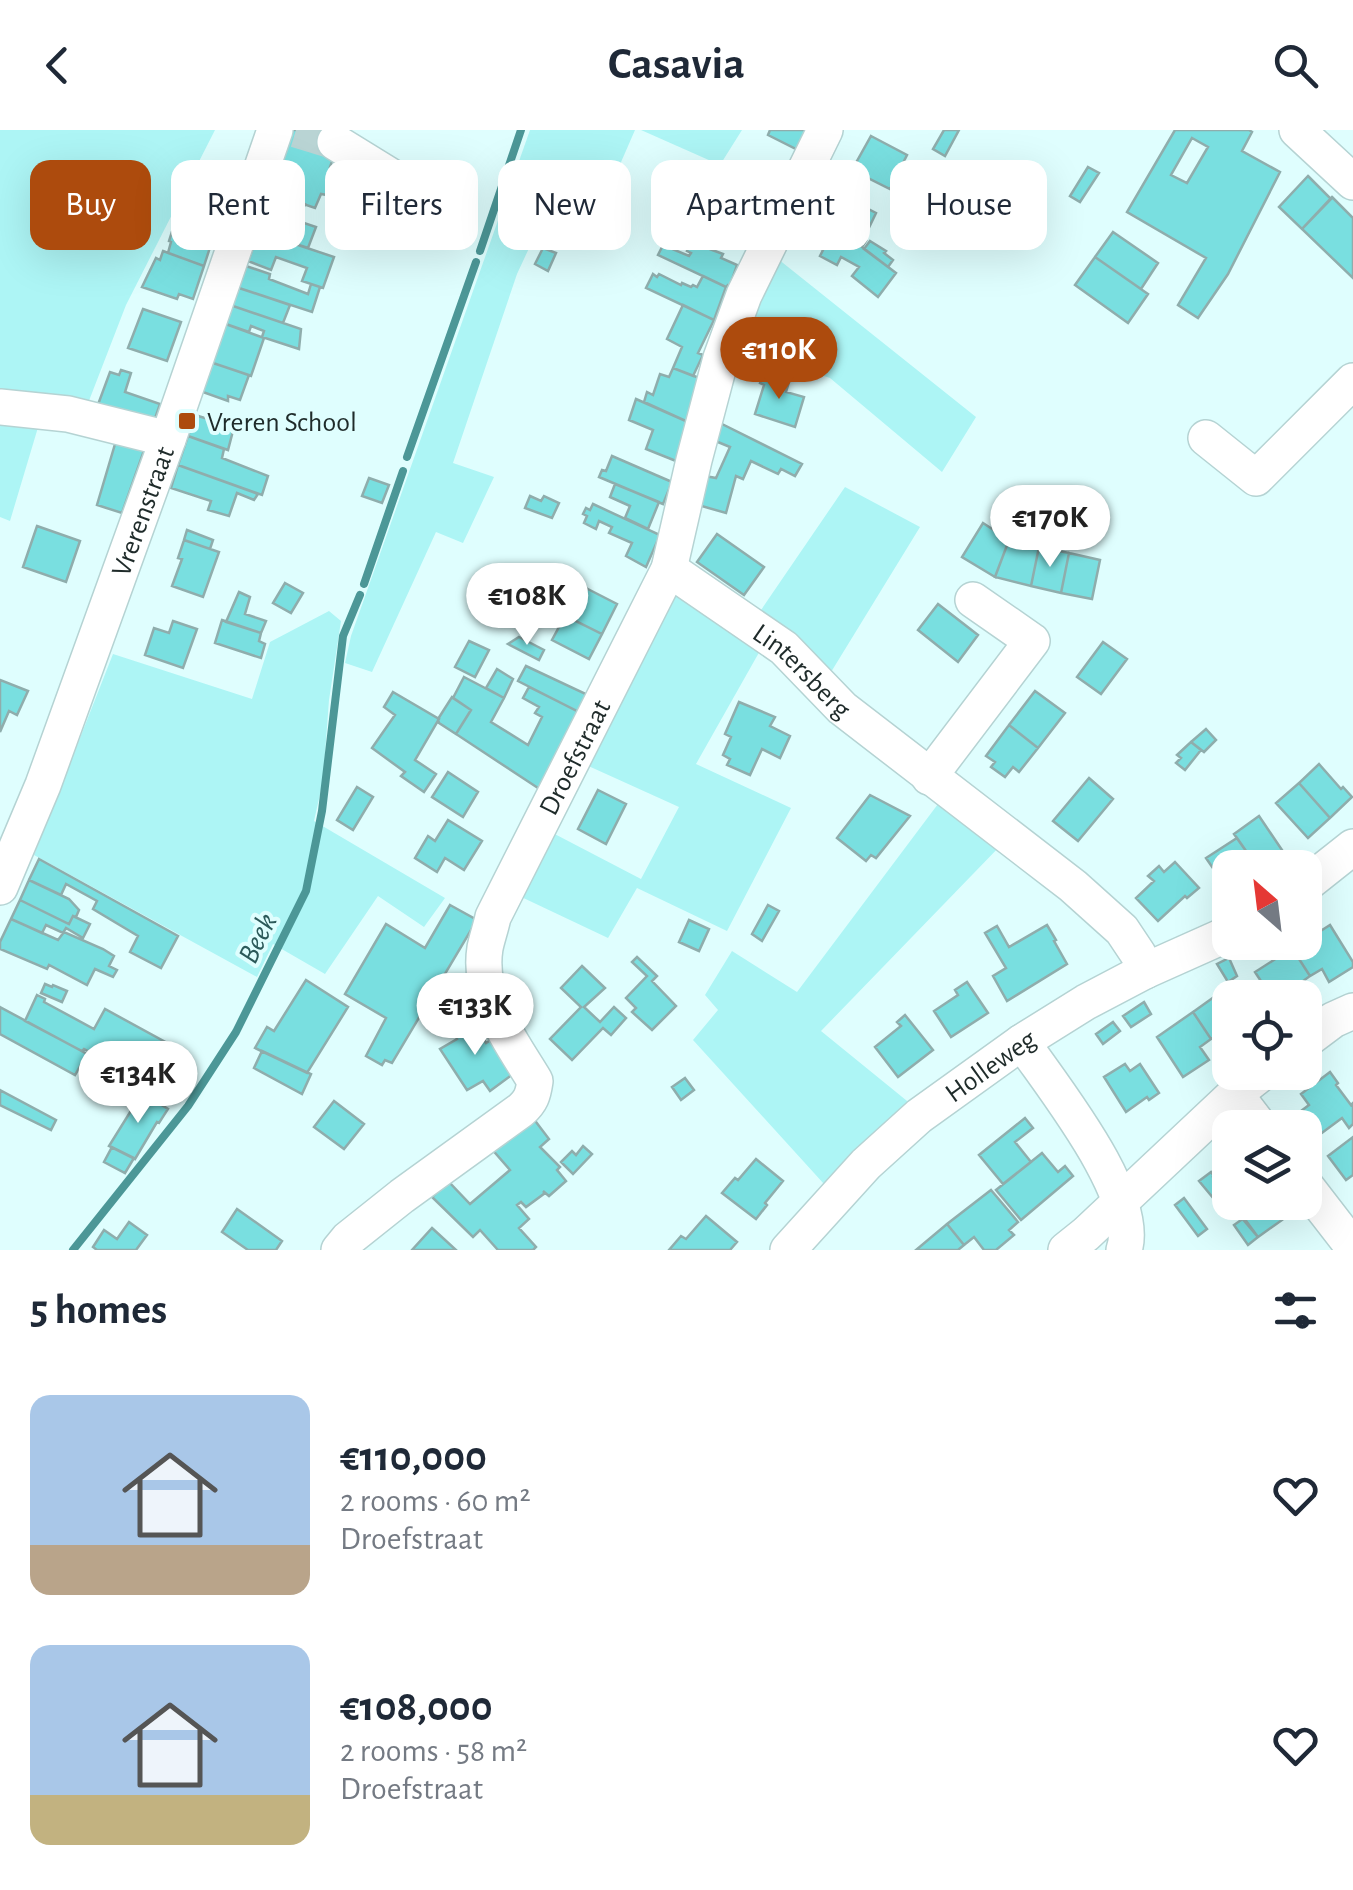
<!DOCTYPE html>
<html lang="en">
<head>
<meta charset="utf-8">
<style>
	:root { --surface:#fff; --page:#f6f6f7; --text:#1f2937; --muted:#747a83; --accent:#ad4b0d }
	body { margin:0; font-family:"Alegreya Sans",sans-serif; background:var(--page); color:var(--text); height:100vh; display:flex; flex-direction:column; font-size:38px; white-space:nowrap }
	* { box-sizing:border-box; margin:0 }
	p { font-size:32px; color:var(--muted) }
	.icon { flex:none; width:55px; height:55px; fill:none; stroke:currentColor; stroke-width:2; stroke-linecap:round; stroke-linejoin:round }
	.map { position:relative; height:1120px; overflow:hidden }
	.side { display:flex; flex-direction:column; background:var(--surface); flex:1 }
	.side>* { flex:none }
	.guide { position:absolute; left:30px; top:30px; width:1295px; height:90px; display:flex; gap:20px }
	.needle { width:65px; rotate:332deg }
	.buttons { position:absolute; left:1212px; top:720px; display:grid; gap:20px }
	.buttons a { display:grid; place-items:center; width:110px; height:110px; border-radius:20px; background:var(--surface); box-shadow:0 10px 40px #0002; font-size:50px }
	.price { position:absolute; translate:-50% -85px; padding:0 22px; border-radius:35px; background:#fff; color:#222; font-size:32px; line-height:65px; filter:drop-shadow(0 2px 5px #0008) }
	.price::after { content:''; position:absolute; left:50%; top:60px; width:30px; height:22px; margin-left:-15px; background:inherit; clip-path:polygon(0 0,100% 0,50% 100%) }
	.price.active { background:var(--accent); color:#fff }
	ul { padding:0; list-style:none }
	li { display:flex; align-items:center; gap:30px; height:250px; padding:0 30px }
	li span { display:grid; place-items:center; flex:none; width:280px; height:200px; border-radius:20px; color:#555 }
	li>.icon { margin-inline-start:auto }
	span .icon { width:120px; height:120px; fill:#fffc; stroke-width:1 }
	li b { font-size:42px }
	h2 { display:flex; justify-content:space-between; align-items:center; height:120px; padding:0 30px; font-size:42px }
	.pill { padding:0 35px; border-radius:20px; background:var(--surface); box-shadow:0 10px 40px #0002; font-size:35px; line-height:90px }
	.pill.active { background:var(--accent); color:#fff }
	header { display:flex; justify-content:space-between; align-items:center; height:130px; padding:0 30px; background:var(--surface); font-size:45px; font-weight:700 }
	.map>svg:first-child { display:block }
	.green { fill:#adf5f5 }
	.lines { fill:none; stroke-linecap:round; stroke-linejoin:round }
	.stream { stroke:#4c9797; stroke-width:8 }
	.building { fill:#79dfe0; stroke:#8fadac; stroke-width:2.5; fill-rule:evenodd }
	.minor-tunnel { stroke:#b9d4d4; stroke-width:35; stroke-dasharray:35 18; stroke-linecap:butt }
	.minor-casing { stroke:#b5d3d3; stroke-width:38 }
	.minor { stroke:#fff; stroke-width:35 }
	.poi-dot { fill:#ad4b0d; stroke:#dffefe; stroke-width:4 }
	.labels { text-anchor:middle; stroke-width:8; stroke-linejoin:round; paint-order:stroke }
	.poi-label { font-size:28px; fill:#1f2b2a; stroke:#dffefe; text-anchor:start }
	.street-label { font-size:28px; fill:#1f2b2a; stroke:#dffefe }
	.water-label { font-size:30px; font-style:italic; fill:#2c5a5a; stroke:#dffefe }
</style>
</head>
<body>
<header><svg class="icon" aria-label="back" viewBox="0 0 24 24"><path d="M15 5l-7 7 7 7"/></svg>Casavia<svg class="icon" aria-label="search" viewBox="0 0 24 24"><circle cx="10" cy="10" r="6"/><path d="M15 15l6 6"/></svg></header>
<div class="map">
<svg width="1353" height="1120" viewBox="0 0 1353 1120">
	<rect width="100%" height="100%" fill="#dffefe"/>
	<path class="green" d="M0 0H215L126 175 85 281 45 274 10 391 0 387Z
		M530 0H635L608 62H592L565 41 517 144 453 333 494 347 463 413 436 402 372 542 345 533 351 506Z
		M641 0H742L720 35Z
		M778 129 976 287 942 342 830 248 736 217Z
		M845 357 920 397 828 547 759 483Z
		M674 461 761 519 696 634 791 678 727 801 637 758 608 808 515 764 547 700 641 749 679 677 584 634Z
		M329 481 341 491 329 570 323 651 314 691 445 768 424 797 378 766 325 844 273 814 257 847 34 725 113 524 252 569 270 512Z
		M941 670 1003 713 821 901 912 975 824 1054 693 910 718 880 705 865 732 821 797 862Z"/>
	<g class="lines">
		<path class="stream" d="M480 121 521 0
			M407 327 476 132
			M364 454 403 341
			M73 1120 188 976 236 902 306 761 322 681 343 506 360 465"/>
	</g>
	<path class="building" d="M293 0H329L336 21 330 37 336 39 327 65 321 64 315 78 271 63Z
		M770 0H808L798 20 768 5Z
		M944 0H959L945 26 933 19Z
		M1175 0H1249L1252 2 1242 21 1280 42 1228 144 1198 188 1178 175 1206 128 1127 82ZM1192 8 1208 17 1187 53 1171 45Z
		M871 6 907 25 890 59 852 40Z
		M423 34 448 43 430 96 404 87Z
		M1088 37 1099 43 1080 72 1070 66Z
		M1308 46 1331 69 1302 99 1279 77Z
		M204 50 218 55 214 66 226 70 214 105 177 93 180 83 190 87Z
		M834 61 876 83 863 110 820 87Z
		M271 63 305 74 298 91 316 97 308 118 259 102Z
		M713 64 760 86 745 115 698 93Z
		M1332 67 1353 88V148L1302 99Z
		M820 87 866 111 862 117 896 143 878 167 852 146 859 137 841 127 837 135 820 126 823 120 807 112Z
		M348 91 370 99 366 111 344 104Z
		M175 92 214 105 204 136 168 123 171 112 169 111Z
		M673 94 695 104 691 112 723 124 721 128 737 135 730 156 728 155 726 157 658 125 663 115 689 126 691 123 687 121 690 115 668 104Z
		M259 102 334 127 323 158 302 151 307 138 276 127 271 140 248 131Z
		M1113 102 1158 133 1141 159 1095 127Z
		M870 111 886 121 884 123 893 130 888 137 864 119Z
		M543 118 556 123 548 141 535 134Z
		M163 121 204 136 193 169 179 164 177 169 142 157 156 128 160 130Z
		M1095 127 1148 164 1128 193 1075 155Z
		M243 135 270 144 269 149 308 164 311 154 320 157 312 182 236 157Z
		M653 144 657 147 659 144 681 155 682 153 691 157 693 155 697 157 703 146 726 157 714 190 646 158Z
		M236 157 290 175 283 193 230 175Z
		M230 175 301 199 299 219 262 207 264 201 251 196 249 202 223 193Z
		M683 175 714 190 698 223 703 225 693 246 673 238 682 217 667 209Z
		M143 179 181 192 167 231 128 218Z
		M223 193 264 208 251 246 210 232Z
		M210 232 249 245 240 270 228 266V271L200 261Z
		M673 238 702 249 688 292 644 272 647 262 653 265 660 244 669 247Z
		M121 240 131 243 125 262 160 274 152 297 96 280 110 242 119 245Z
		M763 243 789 252 786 262 804 267 795 297 755 284 764 255 760 253Z
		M636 269 688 292 676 331 646 319 653 300 629 290Z
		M195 285 234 297 228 320 188 306Z
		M720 293 802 334 795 346 781 339 778 344 751 331 743 349 736 346 726 383 698 375 705 346 716 348 730 317 713 310Z
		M118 304 147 312 122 383 97 375Z
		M188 306 224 319 222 328 268 346 262 365 178 335Z
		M612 326 672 352 663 374 599 347 602 340 606 341Z
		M178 335 258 364 254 370 237 363 229 386 208 380 211 371 171 358Z
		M369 348 389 355 382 373 362 366Z
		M615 354 659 372 648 399 625 388 630 376 610 367Z
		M530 366 541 371 544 366 559 373 552 388 525 378Z
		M593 374 660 405 646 437 626 426 632 413 609 403 612 397 599 391 596 399 584 393 587 386 583 384 586 378 590 380Z
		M983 393 1009 410 995 447 962 427Z
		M37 396 80 411 66 452 23 437Z
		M187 400 213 410 210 419 184 410Z
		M717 404 764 437 744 465 697 432Z
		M184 410 219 422 203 467 172 456 182 429 178 428Z
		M1009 410 1039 417 1031 456 995 447Z
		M1039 417 1069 423 1061 463 1031 456Z
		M1069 423 1100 430 1092 469 1061 463Z
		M285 453 303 463 291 483 273 473Z
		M580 455 617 474 602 504 546 476 558 456 574 464Z
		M239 462 250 467 245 484 266 491 261 503 226 492Z
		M938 474 978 505 958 532 918 500Z
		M565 486 602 504 589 529 552 510Z
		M222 490 261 503 259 511 265 514 261 528 215 513Z
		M173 491 197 499 183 538 145 525 154 498 169 503Z
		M519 507 544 520 539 530 508 514Z
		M469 511 489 520 475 547 455 537Z
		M1103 512 1127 529 1101 564 1077 547Z
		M526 536 588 565 579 582 518 551Z
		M497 539 513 549 504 568 486 558Z
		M464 547 504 568 491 592 528 615 542 587 535 583 539 577 523 568 529 557 579 582 541 660 456 604 471 580 453 568Z
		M0 550 28 561 17 585 9 581 0 602Z
		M1035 561 1065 583 1038 618 1009 595Z
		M393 562 439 589 415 630 436 644 424 662 401 646 405 642 372 618 395 585 384 577Z
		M452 567 471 580 456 604 439 593 438 589Z
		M739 572 775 587 770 596 790 606 780 628 762 619 750 645 727 635 730 629 723 625 731 607 725 604Z
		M1009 595 1038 618 1019 642 1013 637 1005 647 991 637 995 632 986 626Z
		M1206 599 1216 610 1204 622 1191 612Z
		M1191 612 1201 620 1185 640 1176 633 1181 628 1177 625Z
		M1319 634 1341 659 1343 657 1352 667 1330 688 1299 653Z
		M448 642 478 662 463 687 432 667Z
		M1089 648 1113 669 1078 711 1053 691Z
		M1299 653 1330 688 1308 708 1276 673Z
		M357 657 373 667 353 700 337 690Z
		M598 660 626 674 606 714 578 699Z
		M870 665 910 686 876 728 871 725 866 731 837 708Z
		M1259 686 1286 726 1268 738H1258L1234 704Z
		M448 690 482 711 464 740 445 728 437 742 415 728 428 706 435 711Z
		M1237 708 1258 738H1230V755L1221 741 1217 744 1206 728Z
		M39 729 178 806 161 838 130 822 138 806 93 779 97 771 66 754 61 765 29 750Z
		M1175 732 1199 758 1187 768 1185 766 1158 791 1136 768 1154 751 1148 746 1159 736 1164 742Z
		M29 750 69 769 79 780 76 787 73 786 69 794 20 770Z
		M20 770 69 794 73 786 90 794 83 808 66 798 63 803 46 795 42 803 11 789Z
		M450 775 477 790 392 933 385 930 382 935 366 926 386 888 345 864 386 794 425 818Z
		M768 775 779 781 762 811 752 804Z
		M11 789 58 810 64 802 103 819 114 826 109 836 117 840 113 847 95 839 87 855 49 835 47 839 0 819V812Z
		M689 790 709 799 699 821 679 812Z
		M1047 795 1056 810 1054 811 1067 834 1007 871 993 846 1006 838 985 803 997 796 1009 817Z
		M1330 795 1353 832V837L1329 852 1322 839 1310 846 1299 829 1310 822 1304 812 1305 811Z
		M1290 815 1310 846 1299 854 1307 867 1272 868 1255 842 1280 826 1278 823Z
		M637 827 657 846 652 851 676 876 652 900 632 882 636 878 626 868 647 846 632 832Z
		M1229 828 1237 846 1228 852 1217 834Z
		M582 836 605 858 584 877 600 892 614 877 626 888 611 905 603 898 572 930 550 909 581 877 561 858Z
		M306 850 348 877 307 943 255 918 267 897 274 901Z
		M967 852 988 883 951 907 934 881 958 865 955 860Z
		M45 854 52 857 53 855 67 861 62 872 41 863Z
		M1228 857 1236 868H1230V914L1222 902 1211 909 1193 882Z
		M37 865 45 869 44 872 94 899 105 879 169 914 147 953 84 919 82 921 25 891Z
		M1144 872 1151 884 1131 897 1123 886Z
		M0 877 87 924 75 945 0 904Z
		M1193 882 1211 909 1200 917 1209 930 1183 947 1157 907Z
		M905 885 933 920 898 947 875 917 901 896 897 892Z
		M469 888 486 913 491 910 513 944 490 961 483 951 467 960 440 919 457 909 452 900Z
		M1113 892 1120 901 1103 914 1096 904Z
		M262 921 311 944 302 964 254 938Z
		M1125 934 1130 941 1140 934 1159 963 1149 970 1147 967 1126 982 1104 947Z
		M1330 942 1338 953 1336 955 1351 975 1353 973V994L1349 998 1342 988 1315 1008 1297 984 1309 975 1301 964Z
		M685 948 694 960 681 970 672 957Z
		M0 960 56 990 51 1000 0 975Z
		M142 963 168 979 159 993 157 992 135 1029 109 1016Z
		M334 971 364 994 344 1019 314 997Z
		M533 988 549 1009 540 1017 560 1037 557 1040 566 1051 549 1066 543 1061 545 1063 526 1077 521 1072 517 1075 529 1089 519 1098 536 1117 533 1120H498L480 1100 473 1107 432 1067 448 1051 470 1074 510 1040 490 1017Z
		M1025 988 1033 998 1015 1012 1031 1032 1003 1054 979 1025Z
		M1353 1007V1045L1346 1050 1328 1026Z
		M583 1016 592 1024 573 1044 561 1032 572 1021 576 1025Z
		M112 1017 134 1028 125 1043 104 1032Z
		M1042 1023 1058 1042 1065 1036 1073 1046 1021 1090 996 1060Z
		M756 1029 783 1051 765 1073 767 1075 756 1089 722 1063 735 1048 738 1050Z
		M1230 1034V1072H1242L1234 1079 1227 1069 1229 1067 1213 1047Z
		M1211 1042 1229 1067 1219 1075 1199 1051Z
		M991 1060 1018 1092 1009 1100 1014 1105 996 1120H984L974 1107 964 1115 947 1094Z
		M1184 1068 1207 1099 1198 1106 1175 1075Z
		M1242 1072H1269L1282 1090 1258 1107 1234 1079Z
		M237 1079 282 1111 276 1120H248L222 1102Z
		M706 1086 737 1112 730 1120H669L681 1106 686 1109Z
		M1244 1088 1258 1107 1248 1115 1234 1095Z
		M129 1092 147 1105 136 1120H97L93 1117 104 1100 117 1109Z
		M947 1094 964 1115 958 1120H916Z
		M432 1098 456 1120H412Z"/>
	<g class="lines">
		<path class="minor-tunnel" d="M296 0 335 12"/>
		<defs>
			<g id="minor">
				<path d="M1297 0 1353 52"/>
				<path d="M335 12 403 54 398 74"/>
				<path d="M0 277 68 284 168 309"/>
				<path d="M1206 308 1256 348 1353 251"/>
				<path id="s1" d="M669 439 784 518 842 578 1073 756 1122 800 1138 824 1145 841"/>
				<path d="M929 647 1032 511 973 470"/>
				<path d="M1305 755 1353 717"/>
				<path id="s2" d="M0 757 43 655 168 309 275 0"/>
				<path d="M1305 911 1333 890 1353 881"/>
				<path d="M1022 912C1052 956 1142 1067 1124 1120"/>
				<path d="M1235 964 1261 998"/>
				<path d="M1305 1055 1353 1117"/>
				<path id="s3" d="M339 1120 348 1109 402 1066 521 980C531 971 533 965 535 951 511 911 477 868 485 818 487 808 491 797 493 787L669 439 694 330 721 228 744 165 825 0"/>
				<path id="s4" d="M788 1120 866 1034 919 986 1022 912 1086 872 1145 841 1230 803"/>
				<path d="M1066 1120 1086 1104 1235 964 1263 942"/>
			</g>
		</defs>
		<use href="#minor" class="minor-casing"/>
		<use href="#minor" class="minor"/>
	</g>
	<rect class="poi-dot" x="177" y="281" width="20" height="20" rx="5"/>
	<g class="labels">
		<g class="poi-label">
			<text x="207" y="301">Vreren School</text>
		</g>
		<g class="street-label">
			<text dy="10" stroke="none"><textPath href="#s2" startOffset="402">Vrerenstraat</textPath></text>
			<text dy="10" stroke="none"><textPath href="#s1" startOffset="168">Lintersberg</textPath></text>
			<text dy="10" stroke="none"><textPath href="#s3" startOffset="620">Droefstraat</textPath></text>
			<text dy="10" stroke="none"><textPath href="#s4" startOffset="275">Holleweg</textPath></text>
		</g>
		<g class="water-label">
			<text transform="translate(257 808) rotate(-64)" y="10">Beek</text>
		</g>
	</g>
</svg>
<div class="buttons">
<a><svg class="needle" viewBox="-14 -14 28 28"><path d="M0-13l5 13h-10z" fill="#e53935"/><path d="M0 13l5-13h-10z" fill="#747a83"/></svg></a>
<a><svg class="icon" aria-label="locate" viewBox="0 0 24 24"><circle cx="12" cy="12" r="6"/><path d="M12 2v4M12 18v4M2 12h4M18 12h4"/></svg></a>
<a><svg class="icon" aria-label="layers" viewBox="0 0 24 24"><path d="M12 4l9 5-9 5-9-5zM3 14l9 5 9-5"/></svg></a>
</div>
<b class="price active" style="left:779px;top:272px">€110K</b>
<b class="price" style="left:1050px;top:440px">€170K</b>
<b class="price" style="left:527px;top:518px">€108K</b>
<b class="price" style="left:475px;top:928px">€133K</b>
<b class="price" style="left:138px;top:996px">€134K</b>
<div class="guide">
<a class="pill active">Buy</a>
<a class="pill">Rent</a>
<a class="pill">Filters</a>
<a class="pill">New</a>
<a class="pill">Apartment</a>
<a class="pill">House</a>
</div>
</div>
<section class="side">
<h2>5 homes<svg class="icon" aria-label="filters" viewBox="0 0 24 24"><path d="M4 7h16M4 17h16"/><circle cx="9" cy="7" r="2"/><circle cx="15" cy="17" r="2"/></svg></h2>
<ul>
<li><span style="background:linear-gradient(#a9c7e8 75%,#b9a48a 0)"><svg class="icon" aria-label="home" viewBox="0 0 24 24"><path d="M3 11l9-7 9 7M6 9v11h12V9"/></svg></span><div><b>€110,000</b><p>2 rooms · 60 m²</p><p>Droefstraat</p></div><svg class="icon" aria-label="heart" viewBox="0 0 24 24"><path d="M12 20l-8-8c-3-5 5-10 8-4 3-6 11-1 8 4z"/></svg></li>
<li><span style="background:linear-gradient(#a9c7e8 75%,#c2b280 0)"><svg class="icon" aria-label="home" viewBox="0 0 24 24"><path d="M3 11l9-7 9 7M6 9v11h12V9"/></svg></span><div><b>€108,000</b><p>2 rooms · 58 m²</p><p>Droefstraat</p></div><svg class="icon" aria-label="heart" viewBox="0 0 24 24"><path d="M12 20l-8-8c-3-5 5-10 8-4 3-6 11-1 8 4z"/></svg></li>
</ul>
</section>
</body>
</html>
